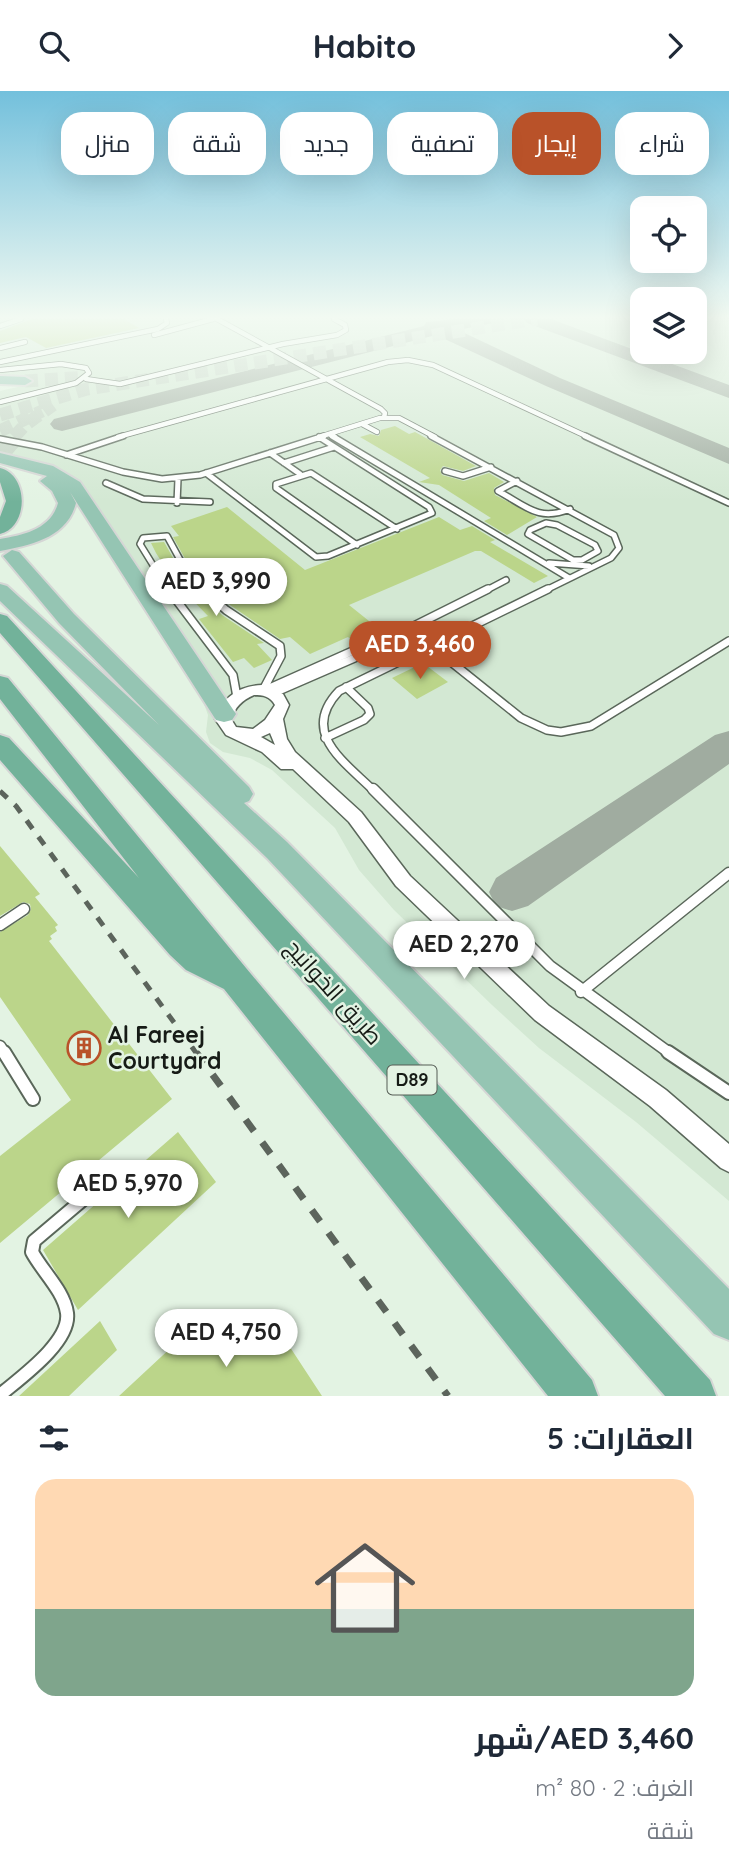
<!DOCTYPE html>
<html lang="ar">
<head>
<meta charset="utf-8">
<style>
	:root { --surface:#fff; --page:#f6f6f7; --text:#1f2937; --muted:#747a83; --accent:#b95229 }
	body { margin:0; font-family:Quicksand,Cairo,sans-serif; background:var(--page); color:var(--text); direction:rtl; height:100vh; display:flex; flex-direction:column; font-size:26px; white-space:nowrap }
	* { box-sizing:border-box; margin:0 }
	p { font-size:23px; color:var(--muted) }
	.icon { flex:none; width:38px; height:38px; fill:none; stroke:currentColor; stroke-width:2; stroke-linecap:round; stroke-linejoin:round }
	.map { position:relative; height:1305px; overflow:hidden; direction:ltr }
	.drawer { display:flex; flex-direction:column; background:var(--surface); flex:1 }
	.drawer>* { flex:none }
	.banner { position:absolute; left:21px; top:21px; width:688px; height:63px; direction:rtl; display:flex; gap:14px }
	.buttons { position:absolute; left:630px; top:105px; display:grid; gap:14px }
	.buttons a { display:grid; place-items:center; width:77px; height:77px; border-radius:14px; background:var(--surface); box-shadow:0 7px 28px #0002; font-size:35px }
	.price { position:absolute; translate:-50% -60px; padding:0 16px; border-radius:24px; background:#fff; color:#222; font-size:23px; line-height:46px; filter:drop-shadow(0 2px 4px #0008) }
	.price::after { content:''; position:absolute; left:50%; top:42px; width:21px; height:16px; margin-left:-10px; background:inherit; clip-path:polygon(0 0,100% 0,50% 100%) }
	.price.on { background:var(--accent); color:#fff }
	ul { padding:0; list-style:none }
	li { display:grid; align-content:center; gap:14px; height:371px; padding:0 35px }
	li span { display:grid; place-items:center; height:217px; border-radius:21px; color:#555 }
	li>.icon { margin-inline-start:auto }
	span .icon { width:126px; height:126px; fill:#fffc; stroke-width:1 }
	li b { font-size:30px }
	h2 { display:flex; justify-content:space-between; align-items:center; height:84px; padding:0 35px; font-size:30px }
	.tag { padding:0 24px; border-radius:21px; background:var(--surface); box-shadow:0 7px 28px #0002; font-size:24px; line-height:63px }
	.tag.on { background:var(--accent); color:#fff }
	header { display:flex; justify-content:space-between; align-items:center; height:91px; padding:0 35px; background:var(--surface); font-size:32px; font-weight:700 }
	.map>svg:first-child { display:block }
	.built { fill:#d3e8d3 }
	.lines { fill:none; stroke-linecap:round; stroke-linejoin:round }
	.taxiway { fill:#a0aca0; fill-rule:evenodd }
	.building { fill:#bbd58a }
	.primary-tunnel-far1 { stroke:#c4d3c4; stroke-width:13; stroke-dasharray:13 7; stroke-linecap:butt }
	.primary-tunnel { stroke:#c4d3c4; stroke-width:18; stroke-dasharray:18 9; stroke-linecap:butt }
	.trunk-tunnel { stroke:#c4d3c4; stroke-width:13; stroke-dasharray:13 7; stroke-linecap:butt }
	.service-far4-casing { stroke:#5a675a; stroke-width:6 }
	.service-far3-casing { stroke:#5a675a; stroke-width:8 }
	.service-far2-casing { stroke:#5a675a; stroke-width:10 }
	.service-far1-casing { stroke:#5a675a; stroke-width:13 }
	.service-casing { stroke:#5a675a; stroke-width:16 }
	.minor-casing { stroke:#5a675a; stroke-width:3 }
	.primary-casing { stroke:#d5d6d5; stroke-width:4 }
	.trunk-casing { stroke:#d5d6d5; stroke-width:4 }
	.service-far4 { stroke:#fff; stroke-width:4.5 }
	.service-far3 { stroke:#fff; stroke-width:5 }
	.service-far2 { stroke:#fff; stroke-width:7 }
	.service-far1 { stroke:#fff; stroke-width:10 }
	.service { stroke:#fff; stroke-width:12 }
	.minor { fill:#fff; fill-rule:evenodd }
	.primary { fill:#95c5b3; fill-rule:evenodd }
	.trunk { fill:#72b29a; fill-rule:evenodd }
	.rail-far1 { stroke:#5c645c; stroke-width:5; stroke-dasharray:10 10; stroke-linecap:butt }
	.rail { stroke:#5c645c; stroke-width:7; stroke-dasharray:14 14; stroke-linecap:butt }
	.labels { text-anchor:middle; stroke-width:5; stroke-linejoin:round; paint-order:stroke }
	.shield { fill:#e3f3e3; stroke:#545c54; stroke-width:2 }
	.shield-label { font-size:18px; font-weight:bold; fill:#161b16 }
	.near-street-label { font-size:23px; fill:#161b16; stroke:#e3f3e3 }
	.near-poi-label { font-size:23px; font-weight:bold; fill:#161b16; stroke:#e3f3e3; text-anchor:start }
</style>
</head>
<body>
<header><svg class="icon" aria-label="forward" viewBox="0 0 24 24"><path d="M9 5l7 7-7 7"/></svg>Habito<svg class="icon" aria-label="search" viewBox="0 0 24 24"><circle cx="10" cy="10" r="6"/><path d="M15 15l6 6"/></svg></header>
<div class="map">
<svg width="729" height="1305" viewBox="0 0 729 1305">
	<rect width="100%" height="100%" fill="#e3f3e3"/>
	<path class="built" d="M0 228H642V261H695V228H729V1110L636 1031 539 957 492 914 394 819 359 779 335 737 272 679 250 667 223 661 210 652 206 641 208 624 203 610 70 401 30 370 0 363V300L22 295 27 288H0Z"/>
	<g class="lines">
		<path class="taxiway" d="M457 228H497L494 232 458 239 560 287 729 357V373L546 295 436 244 62 340 54 338 50 333 54 328 424 235 426 231Z
			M524 228H551L729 294V307L527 232Z
			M729 640V673L528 815 512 820 496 815 489 801 496 787 715 644Z"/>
	</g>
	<path class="building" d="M32 228H124L139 237 46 257 26 246 0 252V240Z
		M395 335 409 343 415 341 476 375 463 380 443 375 440 379 442 384 464 390 489 382 504 391 494 397 495 404 537 426 507 444 484 430 491 427 439 394 419 391 430 387 360 346 370 343 379 345 381 339Z
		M227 416 305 479 439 426 460 439 472 435 495 449 490 451 548 485 534 492 481 460H475L349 514 374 534 367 537 374 543 354 551 348 546 310 563 290 546 280 548 230 514 188 473 173 446 179 445 171 435Z
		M164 451 180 479 199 503 222 524 264 552 257 553 272 569 254 577 244 567 233 571 199 528 208 525 173 489 156 462 151 452Z
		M423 572 448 591 417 608 392 587Z
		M0 755 40 803 35 806 58 834 55 836 57 840 50 845 52 848 49 850 172 1008 0 1152V1065L71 1009 0 906V841L28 824 31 818 30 813 23 811 0 825Z
		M178 1041 216 1091 78 1219 43 1159Z
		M100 1230 117 1259 69 1305H19Z
		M190 1239 284 1247 322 1305H119Z"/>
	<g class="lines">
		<path class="primary-tunnel-far1" d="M25 290 89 286
			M0 324 87 298 537 228
			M14 346 25 334 53 314"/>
		<path class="primary-tunnel" d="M0 363 16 345"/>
		<path class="trunk-tunnel" d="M0 340 42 320"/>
		<defs>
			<path id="service-far4" d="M217 228 381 318 385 322 384 326
				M0 235 21 228
				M154 244 213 228
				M0 257 25 251
				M0 271 158 238 167 232 166 228
				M0 279 61 273 86 277 89 282 76 292 0 311
				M86 288 120 293 283 253 337 244 346 239 345 234 334 228
				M362 333 377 341
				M329 343 335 346
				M118 346 388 271 408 269 433 274 588 346
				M319 346 380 327H399L435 346"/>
			<path id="service-far3" d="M332 345 569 487
				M431 345 614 444 619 457 611 467 544 500
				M585 345 729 412
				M0 348 42 356 123 381 162 388 200 384 324 345
				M270 362 300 383
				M66 364 123 345
				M284 372 334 356
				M445 380 463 385 491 376
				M206 382 316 466 328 465 432 422 429 416 319 346
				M517 390 498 400C526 415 538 431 570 418
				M106 392 143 408 210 411
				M177 412 178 388
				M546 432 557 434 595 454 598 460 582 469H573L528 443 530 439Z
				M357 454 276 397V393L311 382 397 438
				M549 472 589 475
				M169 500 140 453 143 447 167 445 184 476 205 500
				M485 500 506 489"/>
			<path id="service-far2" d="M168 498 233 584 237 606
				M203 498 226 519 280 555 281 565 263 599
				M430 554 521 627 547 639 561 641 591 635 729 550
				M265 599 366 554 380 552
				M274 602 373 559 380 552 488 498
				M325 647 364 629 370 623 368 617 346 596
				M374 700C345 671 299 642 339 600L548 498"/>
			<path id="service-far1" d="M373 698 550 875 671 963
				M0 834 24 818
				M581 901 729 782
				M0 955 5 963"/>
			<path id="service" d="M4 961 33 1008
				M668 961 729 1002
				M0 1304C20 1287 71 1251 67 1222 64 1200 42 1180 32 1161L34 1150 99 1095"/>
			<path id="minor" d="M262 594 283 603 289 614 283 628 287 648 295 661 361 721 410 785 549 915 666 999 729 1053V1081L721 1077 650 1015 535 929 396 795 349 731 293 678H281L262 661 226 644 215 628C223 606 239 595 262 594ZM254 604C263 604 270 605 275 614L265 629 253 638 236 636 231 628C235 616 242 609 254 604ZM270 642 275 654 261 646Z"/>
			<path id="primary" d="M0 285 25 286 32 290 25 294 0 293Z
				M0 362 53 375 80 391 232 617 236 623 232 629 224 631 216 629 70 401 76 412C67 447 31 454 0 460V448C24 444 51 438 58 412L52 400 40 390 47 385 0 372Z
				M12 459 19 461 74 523 249 696 253 703 249 710 244 712 287 751 729 1198V1249L714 1243 267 767 0 510V493L7 495 159 634 59 532 3 465Z"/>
			<path id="trunk" d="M0 377C29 384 29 436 0 443V426L6 410 0 391Z
				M0 523 7 525 710 1289 716 1305H665L0 542Z
				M0 585 8 587 246 877 592 1289 598 1305H548L224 898 186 879 170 864 0 669V644L9 647 139 787 0 608Z"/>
		</defs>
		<use href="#service-far4" class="service-far4-casing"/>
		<use href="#service-far3" class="service-far3-casing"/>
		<use href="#service-far2" class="service-far2-casing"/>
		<use href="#service-far1" class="service-far1-casing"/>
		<use href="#service" class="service-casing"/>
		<use href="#minor" class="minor-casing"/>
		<use href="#primary" class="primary-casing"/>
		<use href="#trunk" class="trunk-casing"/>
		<use href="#service-far4" class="service-far4"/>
		<use href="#service-far3" class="service-far3"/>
		<use href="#service-far2" class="service-far2"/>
		<use href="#service-far1" class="service-far1"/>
		<use href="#service" class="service"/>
		<use href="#minor" class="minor"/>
		<use href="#primary" class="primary"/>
		<use href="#trunk" class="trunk"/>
		<path class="rail-far1" d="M0 700 16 715 197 963"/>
		<path class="rail" d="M196 961 448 1305"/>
	</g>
	<linearGradient id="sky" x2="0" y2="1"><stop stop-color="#73c0dc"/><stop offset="0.55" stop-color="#f2faf2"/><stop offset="1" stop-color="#f2faf2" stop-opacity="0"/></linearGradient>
	<rect width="729" height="411" fill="url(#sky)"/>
	<defs>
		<symbol id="building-ring" viewBox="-11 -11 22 22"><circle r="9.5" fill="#e3f3e3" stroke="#b95229" stroke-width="1.5"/><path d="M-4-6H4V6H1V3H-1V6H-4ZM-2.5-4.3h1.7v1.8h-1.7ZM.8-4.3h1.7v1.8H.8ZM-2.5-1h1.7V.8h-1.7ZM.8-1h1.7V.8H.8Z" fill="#b95229"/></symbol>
	</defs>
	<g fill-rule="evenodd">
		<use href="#building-ring" x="65" y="938" width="38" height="38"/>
	</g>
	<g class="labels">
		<rect class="shield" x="387.5" y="974.5" width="49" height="29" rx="5"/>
		<g class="shield-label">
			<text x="412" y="995">D89</text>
		</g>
		<g class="near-street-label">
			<text transform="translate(334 901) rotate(48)" y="8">طريق الخوانيج</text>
		</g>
		<g class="near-poi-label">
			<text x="108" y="952">Al Fareej<tspan x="108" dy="26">Courtyard</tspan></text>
		</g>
	</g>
</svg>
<div class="buttons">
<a><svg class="icon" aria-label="locate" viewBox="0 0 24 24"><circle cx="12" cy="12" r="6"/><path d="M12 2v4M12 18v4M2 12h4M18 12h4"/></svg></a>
<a><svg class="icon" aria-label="layers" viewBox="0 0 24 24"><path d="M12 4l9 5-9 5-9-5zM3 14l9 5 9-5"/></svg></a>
</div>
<b class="price" style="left:216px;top:527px">AED 3,990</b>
<b class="price on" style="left:420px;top:590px">AED 3,460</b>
<b class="price" style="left:464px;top:890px">AED 2,270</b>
<b class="price" style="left:128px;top:1129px">AED 5,970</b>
<b class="price" style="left:226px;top:1278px">AED 4,750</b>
<div class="banner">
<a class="tag">شراء</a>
<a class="tag on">إيجار</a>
<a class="tag">تصفية</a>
<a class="tag">جديد</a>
<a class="tag">شقة</a>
<a class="tag">منزل</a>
</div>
</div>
<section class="drawer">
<h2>العقارات: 5<svg class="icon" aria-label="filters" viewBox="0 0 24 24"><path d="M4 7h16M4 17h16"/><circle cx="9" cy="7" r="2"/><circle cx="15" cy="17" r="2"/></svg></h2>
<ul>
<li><span style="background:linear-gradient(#ffd9b3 60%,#7fa58c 0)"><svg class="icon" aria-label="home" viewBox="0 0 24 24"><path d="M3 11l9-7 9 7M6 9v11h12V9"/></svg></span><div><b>AED 3,460/شهر</b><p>الغرف: 2 · 80 m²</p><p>شقة</p></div></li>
</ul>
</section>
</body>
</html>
